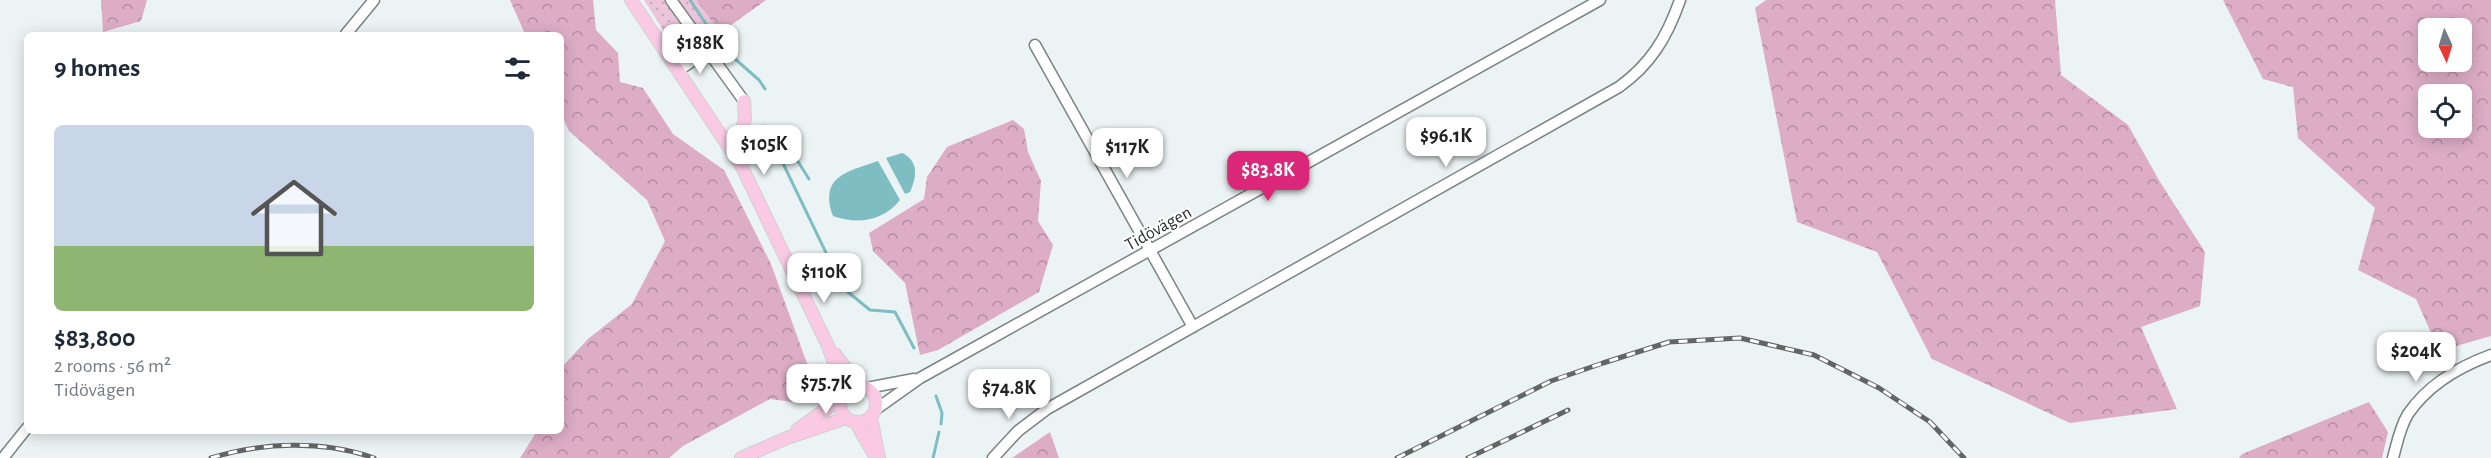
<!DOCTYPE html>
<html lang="en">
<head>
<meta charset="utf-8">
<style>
	:root { --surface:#fff; --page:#f6f6f7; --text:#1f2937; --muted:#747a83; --accent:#db2777 }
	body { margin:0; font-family:"Alegreya Sans",sans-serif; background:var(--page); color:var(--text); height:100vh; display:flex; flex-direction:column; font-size:22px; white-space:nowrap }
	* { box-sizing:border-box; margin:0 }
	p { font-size:20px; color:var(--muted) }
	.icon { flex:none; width:33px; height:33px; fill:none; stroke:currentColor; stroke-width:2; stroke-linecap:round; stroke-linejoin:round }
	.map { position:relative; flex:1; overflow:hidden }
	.side { position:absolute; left:24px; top:32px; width:540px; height:402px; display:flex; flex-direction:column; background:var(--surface); border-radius:9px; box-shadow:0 3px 15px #0003 }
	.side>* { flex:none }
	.needle { width:39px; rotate:176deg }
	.tools { position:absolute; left:2418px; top:18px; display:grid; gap:12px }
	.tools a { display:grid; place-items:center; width:54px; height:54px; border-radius:9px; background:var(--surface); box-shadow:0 3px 15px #0003; font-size:30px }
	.price { position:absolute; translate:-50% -51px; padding:0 14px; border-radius:12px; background:#fff; color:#222; font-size:20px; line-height:39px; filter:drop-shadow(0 2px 3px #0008) }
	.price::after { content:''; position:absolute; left:50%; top:36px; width:18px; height:14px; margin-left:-9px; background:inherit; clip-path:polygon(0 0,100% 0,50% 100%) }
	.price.selected { background:var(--accent); color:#fff }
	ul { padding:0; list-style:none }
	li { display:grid; align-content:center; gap:12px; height:318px; padding:0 30px }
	li span { display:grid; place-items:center; height:186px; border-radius:9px; color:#555 }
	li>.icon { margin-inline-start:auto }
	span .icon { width:108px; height:108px; fill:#fffc; stroke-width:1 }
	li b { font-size:26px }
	h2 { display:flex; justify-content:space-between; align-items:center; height:72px; padding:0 30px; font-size:26px }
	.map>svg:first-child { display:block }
	.forest { fill:url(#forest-crowns); fill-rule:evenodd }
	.park { fill:url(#park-dots) }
	.water { fill:#7ebec3 }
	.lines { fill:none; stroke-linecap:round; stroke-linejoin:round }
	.stream { stroke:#7ebec3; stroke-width:3 }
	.minor-casing { stroke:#7c8383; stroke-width:13 }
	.major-casing { stroke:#d0d0d0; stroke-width:14 }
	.minor { stroke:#fff; stroke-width:10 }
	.major { stroke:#facae5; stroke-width:12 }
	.rail-casing { stroke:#616566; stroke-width:5 }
	.rail { stroke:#fff; stroke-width:3; stroke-dasharray:9; stroke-linecap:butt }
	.labels { text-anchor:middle; stroke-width:4.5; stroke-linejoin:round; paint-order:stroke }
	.street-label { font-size:18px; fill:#282b2b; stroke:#fff }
</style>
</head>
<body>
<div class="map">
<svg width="2491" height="458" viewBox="0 0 2491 458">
	<defs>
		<pattern id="forest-crowns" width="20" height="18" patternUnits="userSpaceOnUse" patternTransform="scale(1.5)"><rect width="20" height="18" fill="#ddadc6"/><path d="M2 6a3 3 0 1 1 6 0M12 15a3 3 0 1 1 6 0" fill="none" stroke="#b38da1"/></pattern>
		<pattern id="park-dots" width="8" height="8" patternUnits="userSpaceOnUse" patternTransform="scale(1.5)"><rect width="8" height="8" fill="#ecc5da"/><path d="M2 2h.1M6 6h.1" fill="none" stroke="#caa9bb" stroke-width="1.8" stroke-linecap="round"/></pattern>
	</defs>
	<rect width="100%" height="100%" fill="#ecf3f4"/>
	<path class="forest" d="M101 0H147L141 21 103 32Z
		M510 0H593L596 30 618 53 620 82 643 88 673 134 724 170 771 264 817 391 800 403 770 399 683 446 669 458H520L537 431 561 430V368L588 339 632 304 665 241 647 200 569 131 561 114V34H525Z
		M696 0H766L720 33Z
		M1766 0H2055L2061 75 2128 125 2160 182 2205 252 2200 306 2141 327 2177 409 2070 423 1932 359 1877 252 1797 222 1755 8Z
		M2223 0H2491V336L2439 351 2416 299 2358 270 2375 208 2298 138 2293 87 2263 79ZM2428 28H2462V62H2428ZM2428 94H2462V128H2428Z
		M1013 120 1024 129 1028 152 1041 181 1038 221 1053 245 1039 292 938 350 920 355 905 283 873 251 869 233 924 199 927 177 947 147Z
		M2369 402 2388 432 2382 458H2239L2242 454Z
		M1050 432 1059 458H1012Z"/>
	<path class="park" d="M644 0H696L720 33 669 39Z"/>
	<path class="water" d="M902 153C919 161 917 177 910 192L905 194 886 158Z
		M878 161 900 200C883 221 858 225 833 216 819 176 847 172 878 161Z"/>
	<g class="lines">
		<path class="stream" d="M690 0 714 36
			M726 51 759 80 765 89
			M765 126 843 288 870 310 895 312 914 348
			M767 134 783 138 809 179
			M750 144 765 126
			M936 396 942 413 941 424
			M933 458 939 432"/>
		<defs>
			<path id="minor" d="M671 0 744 101
				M346 34 374 0
				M1035 45 1193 327
				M679 70 707 51
				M867 388 914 379
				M875 410 920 378 1600 0
				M3 458 27 428
				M993 458 1018 431 1047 409 1619 87C1651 64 1667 37 1680 0
				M2393 458C2397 443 2400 427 2408 414 2428 385 2458 367 2491 355"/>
			<path id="major" d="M631 0 742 167 828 346 844 391
				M742 166 739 138 745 119 744 101
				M835 354 859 386
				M840 404a18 18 0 1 1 36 0a18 18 0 1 1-36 0Z
				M871 417 879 458
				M856 423 876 458
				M797 430 840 399
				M741 458 787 438 846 418"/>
		</defs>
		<use href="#minor" class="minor-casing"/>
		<use href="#major" class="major-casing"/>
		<use href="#minor" class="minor"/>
		<use href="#major" class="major"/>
		<defs>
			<path id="rail" d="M211 458C262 442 323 440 374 458
				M1397 458 1551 381 1603 363 1669 342 1740 338 1814 355 1879 388 1930 422 1964 458
				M1468 458 1568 410"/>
		</defs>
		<use href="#rail" class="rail-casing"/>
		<use href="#rail" class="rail"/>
	</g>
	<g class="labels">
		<g class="street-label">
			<text transform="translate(1158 228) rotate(-29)" y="6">Tidövägen</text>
		</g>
	</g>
</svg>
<div class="tools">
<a><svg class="needle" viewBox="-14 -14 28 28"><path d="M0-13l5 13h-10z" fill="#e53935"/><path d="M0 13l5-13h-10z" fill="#747a83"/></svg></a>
<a><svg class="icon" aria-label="locate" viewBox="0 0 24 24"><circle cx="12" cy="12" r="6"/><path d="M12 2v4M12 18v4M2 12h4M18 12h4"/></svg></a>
</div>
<b class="price" style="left:700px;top:75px">$188K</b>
<b class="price" style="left:1446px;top:168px">$96.1K</b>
<b class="price" style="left:764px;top:176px">$105K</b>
<b class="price" style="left:1127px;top:179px">$117K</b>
<b class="price selected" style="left:1268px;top:202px">$83.8K</b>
<b class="price" style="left:824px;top:304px">$110K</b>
<b class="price" style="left:2416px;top:383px">$204K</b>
<b class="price" style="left:826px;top:415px">$75.7K</b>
<b class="price" style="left:1009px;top:420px">$74.8K</b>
<section class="side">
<h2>9 homes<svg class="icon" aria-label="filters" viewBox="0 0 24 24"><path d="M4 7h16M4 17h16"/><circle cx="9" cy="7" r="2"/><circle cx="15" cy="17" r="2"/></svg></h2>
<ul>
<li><span style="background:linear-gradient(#c9d6e8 65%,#8fb573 0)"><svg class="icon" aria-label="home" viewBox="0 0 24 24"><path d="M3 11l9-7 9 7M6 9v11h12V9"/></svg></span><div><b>$83,800</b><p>2 rooms · 56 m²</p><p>Tidövägen</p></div></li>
</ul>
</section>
</div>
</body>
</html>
